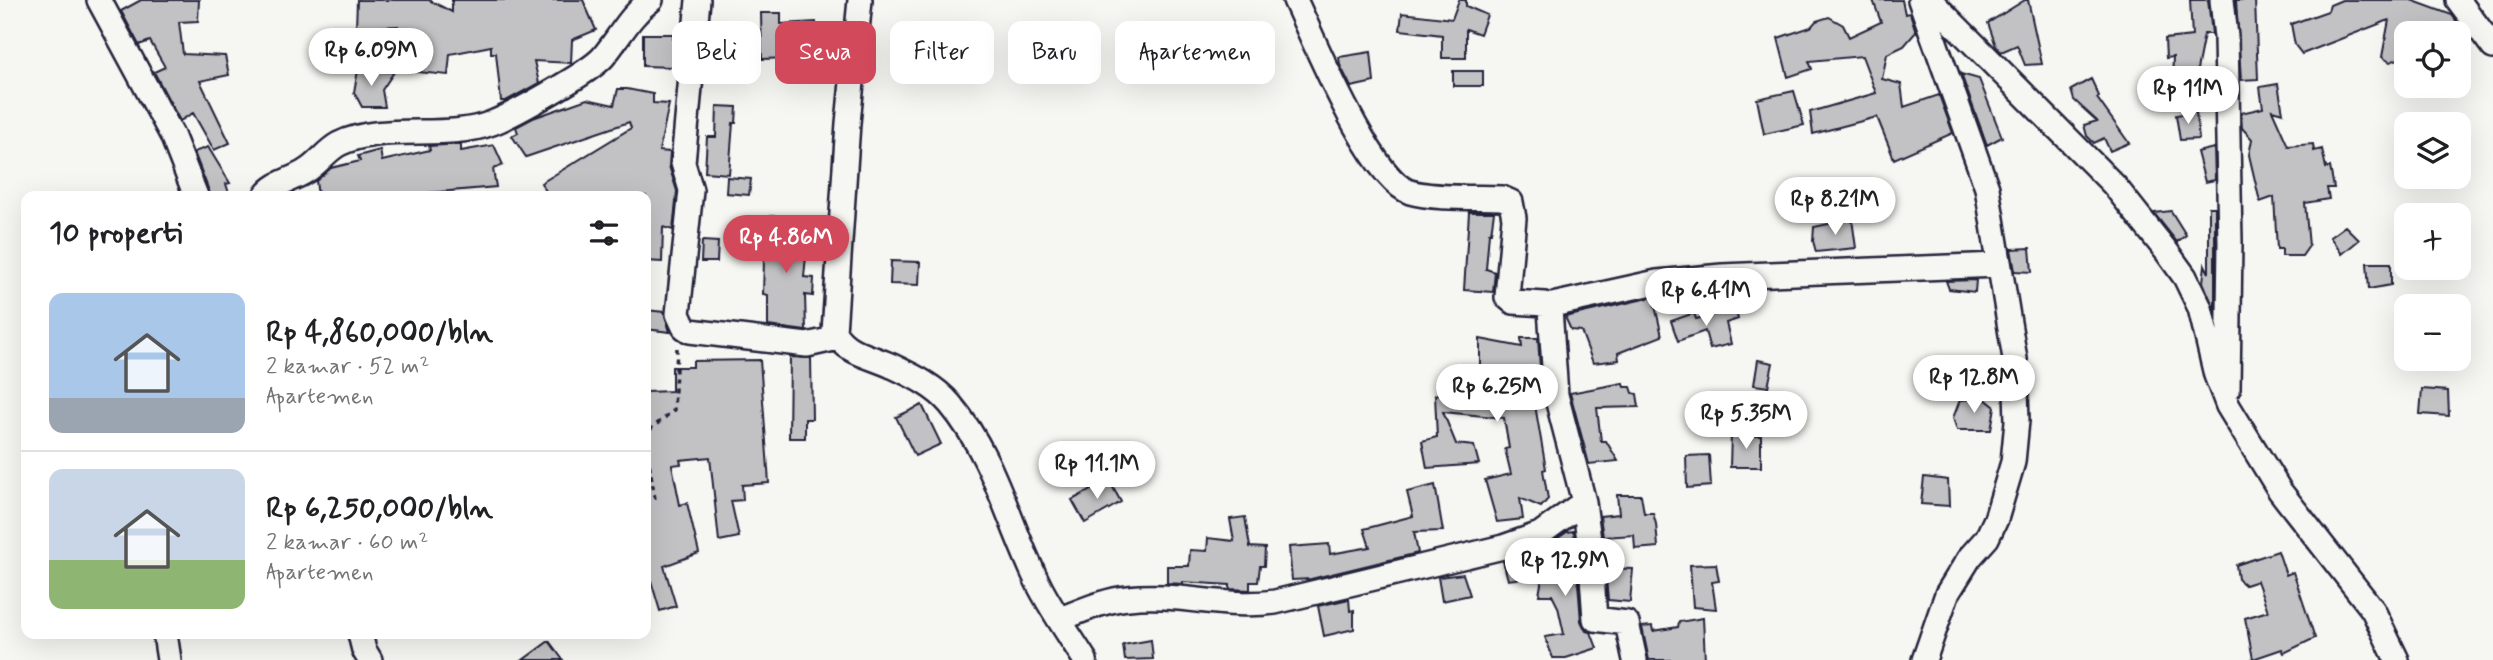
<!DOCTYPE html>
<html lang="id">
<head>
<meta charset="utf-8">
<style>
	:root { --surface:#fff; --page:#f6f6f6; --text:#202124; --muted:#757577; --line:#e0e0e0; --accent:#d1495b }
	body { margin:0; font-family:Mynerve,sans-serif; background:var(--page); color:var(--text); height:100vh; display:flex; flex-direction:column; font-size:26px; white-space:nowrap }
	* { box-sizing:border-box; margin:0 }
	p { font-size:23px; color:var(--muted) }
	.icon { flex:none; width:38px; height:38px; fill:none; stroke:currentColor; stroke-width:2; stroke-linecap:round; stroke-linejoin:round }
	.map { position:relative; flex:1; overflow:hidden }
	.panel { position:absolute; left:21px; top:191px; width:630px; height:448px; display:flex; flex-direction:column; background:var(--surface); border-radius:14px; box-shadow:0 7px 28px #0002 }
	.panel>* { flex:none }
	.hud { position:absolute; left:672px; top:21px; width:665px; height:63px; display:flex; gap:14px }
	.buttons { position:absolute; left:2394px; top:21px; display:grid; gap:14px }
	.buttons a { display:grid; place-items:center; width:77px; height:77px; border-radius:14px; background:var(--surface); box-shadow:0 7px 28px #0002; font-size:35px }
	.price { position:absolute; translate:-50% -60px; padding:0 16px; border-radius:24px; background:#fff; color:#222; font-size:23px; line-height:46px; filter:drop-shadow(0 2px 4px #0008) }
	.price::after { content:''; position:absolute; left:50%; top:42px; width:21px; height:16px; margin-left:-10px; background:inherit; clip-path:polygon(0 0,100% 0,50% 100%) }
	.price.on { background:var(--accent); color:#fff }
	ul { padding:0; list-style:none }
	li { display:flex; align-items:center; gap:21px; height:175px; padding:0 28px }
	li+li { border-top:2px solid var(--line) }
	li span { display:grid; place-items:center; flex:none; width:196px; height:140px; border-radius:14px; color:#555 }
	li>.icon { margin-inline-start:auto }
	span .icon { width:84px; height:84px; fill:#fffc; stroke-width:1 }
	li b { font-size:30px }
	h2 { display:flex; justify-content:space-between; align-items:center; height:84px; padding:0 28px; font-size:30px }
	.tag { padding:0 24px; border-radius:14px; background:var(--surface); box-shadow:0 7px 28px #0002; font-size:24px; line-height:63px }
	.tag.on { background:var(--accent); color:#fff }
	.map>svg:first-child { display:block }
	.building { fill:#c2c2c4; stroke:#22223b; stroke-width:2 }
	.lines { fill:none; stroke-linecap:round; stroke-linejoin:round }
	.minor-casing { stroke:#22223b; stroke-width:28 }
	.path { stroke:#22223b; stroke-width:3.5; stroke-dasharray:5 5; stroke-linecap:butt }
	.minor { stroke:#f6f6f2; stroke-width:23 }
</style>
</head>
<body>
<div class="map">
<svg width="2493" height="660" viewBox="0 0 2493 660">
	<rect width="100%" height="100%" fill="#f6f6f2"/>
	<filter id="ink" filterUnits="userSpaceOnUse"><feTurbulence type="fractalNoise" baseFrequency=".0143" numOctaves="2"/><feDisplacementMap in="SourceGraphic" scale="14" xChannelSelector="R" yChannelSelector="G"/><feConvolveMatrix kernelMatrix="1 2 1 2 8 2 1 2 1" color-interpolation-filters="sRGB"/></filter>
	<g filter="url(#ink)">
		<path class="building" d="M141 0H199L198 21 179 22 183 54 225 56 229 75 200 81 230 143 214 150 193 113 180 121 154 72 165 67 150 41 139 45 121 11Z
			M357 0H429L452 12V0H583L596 30 572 40 571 63 534 61 539 83 506 101H501L496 53H491V46L450 54 448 75 397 70 398 26 356 28Z
			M1459 0H1466V6L1487 15 1480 34 1466 29V58H1442V35L1400 30 1402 13 1452 19Z
			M1873 0H1902L1905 14 1910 13 1916 32 1904 46 1887 54 1882 79 1901 84 1904 107 1939 95 1953 133 1894 159 1877 117 1813 134 1810 112 1876 93 1862 56 1809 61 1812 69 1788 77 1778 38 1811 27 1816 21 1829 17 1843 25 1849 37 1881 22Z
			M2025 0H2028L2042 64 2025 65 2017 45 2001 52 1996 46 1988 23Z
			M2190 0H2208L2212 34H2204L2193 90 2172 84 2173 57 2166 58 2165 39 2192 36Z
			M2236 0H2255L2258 79 2241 80Z
			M2342 0H2411L2452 15 2465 33H2406V56L2390 62 2382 57 2389 20 2302 54 2295 45 2291 24 2328 11 2330 5Z
			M761 13H781V24L816 22 818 57 762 59Z
			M643 34H673V67L643 66Z
			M1371 52 1374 82 1351 87 1340 65 1339 57Z
			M738 63 740 80 720 81 719 64Z
			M358 70 394 72 382 90 385 107H362L354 92Z
			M1453 71H1483V86H1453Z
			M1961 74 1979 79 2002 137 1987 145Z
			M2091 79 2099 96 2097 98 2129 143 2110 151 2104 138 2094 143 2087 136 2084 125 2097 121 2074 100 2071 90Z
			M2278 84 2283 113 2272 110 2288 146 2313 144 2314 151 2322 149 2326 168 2330 167 2334 188H2327L2329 199 2305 203 2309 246 2302 256H2282V249H2277L2274 197 2260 202 2249 155 2252 139 2242 128 2241 113 2263 108 2260 87Z
			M618 89H627L653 94V103L669 104 659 151 670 152 669 166 677 191 673 230 663 227 662 262 646 261V196H549L541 183 631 128 629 122 526 157 512 136 518 133 516 127 533 118 587 99 614 105Z
			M1794 91 1804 125 1764 134 1757 99Z
			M717 106 737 107 736 123H733L729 174 705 172 707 137H716Z
			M2196 112 2199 139 2180 140 2176 115Z
			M461 144V151L494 145 503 165 493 169 496 187 428 193 429 196H318L316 181 331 168 360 161 358 156 380 150 382 161 430 150 429 146Z
			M208 147 230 183 226 184 230 196H211L194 152Z
			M2214 148 2215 180 2205 182 2197 152Z
			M727 177 751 179 749 195 726 193Z
			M2209 207H2215V311L2203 282 2205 265 2209 273Z
			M2171 211 2186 235 2177 242 2154 213Z
			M1469 212H1494L1491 233H1489L1486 269 1495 272 1493 292 1464 290Z
			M771 216 801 219 798 245 807 246 804 277 814 278 813 296 805 295 806 331 768 326V295L763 294 764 260 766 241H769Z
			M1852 219 1856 248 1816 252 1813 241 1814 227Z
			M2345 226 2359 240 2342 254 2330 237Z
			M702 241 718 242 717 262H701Z
			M2030 248 2032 272 2015 271 2011 249Z
			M891 261 920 262 919 285 890 284Z
			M2367 263H2391V285L2369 289Z
			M1976 280 1975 292 1949 289 1946 281Z
			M1653 297 1662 336 1618 353 1619 360 1593 363 1581 331 1571 330 1565 317Z
			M1735 309 1738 319 1726 323 1731 344 1710 349 1705 331 1678 341 1671 321 1694 313 1696 319Z
			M646 310 664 312 670 332 646 329Z
			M1521 338H1538L1540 368 1523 369 1535 405 1546 469 1543 470 1548 499 1541 507 1520 498 1523 519 1497 522 1485 480 1511 474 1505 449 1509 448 1504 418 1443 412 1456 444 1474 446 1479 464 1427 468 1422 441 1437 437 1435 395 1452 387 1458 365 1480 370V339L1522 347Z
			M790 357 811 358 812 419H805V438H789Z
			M760 360 769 483 742 485 743 500 731 501 739 537 719 541 710 457 680 460 681 464 672 465 680 505 687 503 699 553 664 566 676 606 660 611 646 564V392L672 391V367H693V361Z
			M1758 360 1773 363 1768 387 1754 385Z
			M1623 383 1624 387H1631L1633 393 1637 394 1639 407 1597 408 1601 441H1606L1618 461 1589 464 1570 393Z
			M2422 389 2448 391 2449 416 2420 414Z
			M1984 398 1995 407 1991 430H1957L1953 418 1960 400Z
			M922 405 941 444 915 456 896 417Z
			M1731 435 1761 436V467H1730Z
			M1709 455 1711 486 1687 488 1686 456Z
			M1924 477 1948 480 1949 506 1921 504Z
			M1109 480 1121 502 1085 523 1072 500Z
			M1435 485 1443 531 1414 532 1418 553 1311 579 1292 580 1289 547 1329 544 1330 554 1370 547 1364 529 1413 516 1407 492Z
			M1617 495H1641L1644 513H1653L1656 524 1658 547 1635 549 1634 535 1603 537 1600 516 1619 514Z
			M1245 517 1250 547 1265 548 1264 566H1260L1258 582H1250V590L1230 589V585L1183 582V584L1167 583V566H1189L1190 550 1207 551 1208 538 1234 541 1230 519Z
			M1574 531 1581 621 1586 631 1591 632 1597 648 1566 658H1553L1545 637 1564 634 1558 607 1552 595H1539L1548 545 1567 532Z
			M2278 551 2286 575 2293 572 2315 638 2284 653 2282 649 2253 659 2245 618 2268 611 2257 581 2245 585 2238 579 2236 565Z
			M1529 555 1532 577 1508 580 1503 561Z
			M1716 564 1719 581 1712 582 1716 609 1693 607 1690 565Z
			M1605 568 1633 569 1630 602 1608 600Z
			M1463 574 1470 595 1442 601 1438 577Z
			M1349 599 1350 611 1354 610V629L1324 636 1318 606Z
			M1703 618 1705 660H1649L1642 627 1652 626 1653 631 1678 627 1679 622Z
			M1151 640 1153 659 1125 660 1123 645Z
			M549 641 563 660H523Z"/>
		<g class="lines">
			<defs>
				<path id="minor" d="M99 0 172 135 196 196
					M698 0 683 163 691 190 678 314 684 327 690 331 807 345 838 338
					M860 0 848 123 834 332C847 354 871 356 892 366 913 376 935 386 950 404 995 457 1009 526 1040 587 1053 612 1070 636 1085 660
					M1920 0 1987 188 2015 359 2017 421 2013 462 1996 519 1987 538 1970 557 1947 594 1924 660
					M1930 0 2114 185 2167 252 2185 277 2200 308 2216 375 2228 406 2280 491 2373 610 2397 660
					M2222 0 2226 37 2230 242 2228 389
					M2458 0 2493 47
					M265 196C275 182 293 180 306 171 318 164 326 151 339 144 383 122 446 141 492 123 513 115 590 72 603 57 619 38 630 15 651 0
					M1548 306 1657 282 1722 276 1999 265
					M1584 502 1590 548 1595 619 1627 623 1635 660
					M1060 619C1082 611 1104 600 1128 598 1177 592 1226 609 1275 602L1503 547 1540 534 1584 502 1556 395 1550 309 1545 304 1513 302 1507 297 1514 218 1511 202 1502 198C1476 197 1434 199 1410 192 1371 180 1314 40 1295 0
					M165 634 169 660
					M360 634 364 650 370 660"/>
			</defs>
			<use href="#minor" class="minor-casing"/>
			<path class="path" d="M655 499 647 450V432L674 410 677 348"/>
			<use href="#minor" class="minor"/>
		</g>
	</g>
</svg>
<div class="buttons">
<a><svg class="icon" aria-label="locate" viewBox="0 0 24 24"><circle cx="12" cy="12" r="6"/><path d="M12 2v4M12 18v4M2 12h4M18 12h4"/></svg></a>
<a><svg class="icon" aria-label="layers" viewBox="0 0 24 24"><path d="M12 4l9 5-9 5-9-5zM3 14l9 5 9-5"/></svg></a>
<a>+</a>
<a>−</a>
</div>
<b class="price" style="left:371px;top:88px">Rp 6.09M</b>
<b class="price" style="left:2188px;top:126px">Rp 11M</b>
<b class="price" style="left:1835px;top:237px">Rp 8.21M</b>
<b class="price on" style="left:786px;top:275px">Rp 4.86M</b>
<b class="price" style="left:1706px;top:328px">Rp 6.41M</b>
<b class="price" style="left:1974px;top:415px">Rp 12.8M</b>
<b class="price" style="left:1497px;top:424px">Rp 6.25M</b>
<b class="price" style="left:1746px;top:451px">Rp 5.35M</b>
<b class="price" style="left:1097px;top:501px">Rp 11.1M</b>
<b class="price" style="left:1565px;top:598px">Rp 12.9M</b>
<div class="hud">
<a class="tag">Beli</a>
<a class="tag on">Sewa</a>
<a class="tag">Filter</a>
<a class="tag">Baru</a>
<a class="tag">Apartemen</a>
</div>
<section class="panel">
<h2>10 properti<svg class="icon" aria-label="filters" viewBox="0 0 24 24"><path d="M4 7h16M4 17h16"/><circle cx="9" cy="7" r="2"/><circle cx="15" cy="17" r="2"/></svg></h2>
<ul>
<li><span style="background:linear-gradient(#a9c7e8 75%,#9aa5b1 0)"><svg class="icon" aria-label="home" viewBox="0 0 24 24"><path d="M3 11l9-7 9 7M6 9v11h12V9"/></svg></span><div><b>Rp 4,860,000/bln</b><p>2 kamar · 52 m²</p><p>Apartemen</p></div></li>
<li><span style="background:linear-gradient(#c9d6e8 65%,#8fb573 0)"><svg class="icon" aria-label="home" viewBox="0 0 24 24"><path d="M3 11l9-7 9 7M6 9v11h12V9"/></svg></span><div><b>Rp 6,250,000/bln</b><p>2 kamar · 60 m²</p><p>Apartemen</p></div></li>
</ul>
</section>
</div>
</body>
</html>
